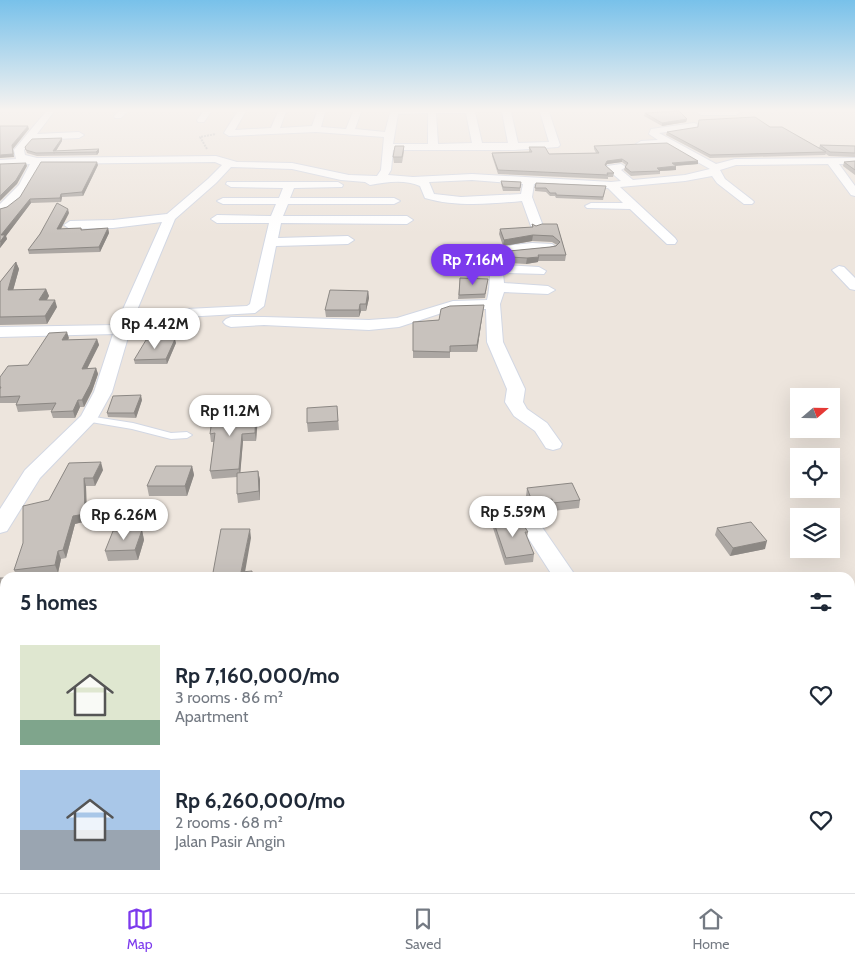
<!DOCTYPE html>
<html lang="en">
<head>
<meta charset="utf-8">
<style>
	:root { --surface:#fff; --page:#f6f6f7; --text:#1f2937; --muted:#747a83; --line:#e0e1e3; --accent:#7c3aed }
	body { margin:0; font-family:Cabin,sans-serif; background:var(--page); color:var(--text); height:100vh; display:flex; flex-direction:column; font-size:19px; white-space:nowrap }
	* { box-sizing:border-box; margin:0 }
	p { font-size:16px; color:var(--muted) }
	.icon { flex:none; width:28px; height:28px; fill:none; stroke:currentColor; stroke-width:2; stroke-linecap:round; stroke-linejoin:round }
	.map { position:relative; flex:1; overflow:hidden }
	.sheet { position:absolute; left:0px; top:572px; width:855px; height:321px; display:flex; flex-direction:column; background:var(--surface); border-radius:15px 15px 0 0; box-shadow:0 5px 20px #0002 }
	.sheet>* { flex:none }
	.needle { width:32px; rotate:70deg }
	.controls { position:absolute; left:790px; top:388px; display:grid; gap:10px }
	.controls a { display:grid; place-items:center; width:50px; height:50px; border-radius:0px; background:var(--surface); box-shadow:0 5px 20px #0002; font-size:25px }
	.price { position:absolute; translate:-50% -42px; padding:0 11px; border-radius:18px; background:#fff; color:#222; font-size:16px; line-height:32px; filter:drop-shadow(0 1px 2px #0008) }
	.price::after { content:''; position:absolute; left:50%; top:30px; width:15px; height:11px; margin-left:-8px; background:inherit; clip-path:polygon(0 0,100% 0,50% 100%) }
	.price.on { background:var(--accent); color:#fff }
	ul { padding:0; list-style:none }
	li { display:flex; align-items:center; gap:15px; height:125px; padding:0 20px }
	li span { display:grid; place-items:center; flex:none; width:140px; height:100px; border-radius:0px; color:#555 }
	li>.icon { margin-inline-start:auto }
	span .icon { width:60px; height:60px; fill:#fffc; stroke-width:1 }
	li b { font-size:21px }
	h2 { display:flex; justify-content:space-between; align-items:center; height:60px; padding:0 20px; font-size:21px }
	.menu { display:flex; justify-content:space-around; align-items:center; height:70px; border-top:1px solid var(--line); background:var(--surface); font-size:14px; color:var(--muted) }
	.menu a { display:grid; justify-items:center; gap:2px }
	.menu .on { color:var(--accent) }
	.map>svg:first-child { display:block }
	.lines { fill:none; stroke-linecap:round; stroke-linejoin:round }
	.service-casing { stroke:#d2d7e3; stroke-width:2 }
	.minor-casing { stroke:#d2d7e3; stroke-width:2 }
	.tertiary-casing { stroke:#d2d7e3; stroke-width:2 }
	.path { stroke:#c4c4c4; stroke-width:2; stroke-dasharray:2 1; stroke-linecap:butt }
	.service { fill:#fff; fill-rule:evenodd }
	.minor { fill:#fff; fill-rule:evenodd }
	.tertiary { fill:#fff; fill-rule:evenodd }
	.wall { fill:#aca7a3 }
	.shaded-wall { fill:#8c8884 }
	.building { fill:#c8c2bd; stroke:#8c8884 }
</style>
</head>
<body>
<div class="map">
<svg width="855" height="893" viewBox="0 0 855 893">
	<rect width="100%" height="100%" fill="#ede5dd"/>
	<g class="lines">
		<defs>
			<path id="service" d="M88 416 133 423 171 433 187 432 192 435 187 438 171 439 132 429 85 421 83 419 85 417Z"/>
			<path id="minor" d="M48 109H56L37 134 79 132 84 135 79 138 32 140 24 150 25 155 37 158 216 156 237 162 292 163 349 175 377 176 381 170 384 137 316 132 229 136 224 133 239 109H247L235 130 271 128 279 109H287L280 128 312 126 318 109H326L321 127 346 129 354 109H362L355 129 385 132 391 109H563L559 112H549L560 145 558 147 514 150H393L391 170 388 175 413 177 472 174 611 182 621 181 606 168 607 166 621 164 626 167 621 170 633 180 685 175 710 169 667 145 641 147 636 144 641 141 658 140 649 134 651 129 694 123 697 124V128L659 133 716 164 735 159 855 158V164H839L855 186V196L851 195 828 164 736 165 720 170 725 179 752 200 754 202 752 204H744L717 183 712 176 685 181 620 187 675 238 677 241 675 244H667L630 209 587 208 585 206 591 203H623L608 188 534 184 532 197 543 226 537 230 531 226 522 201C491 204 455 207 425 198L420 186C404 179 387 182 370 185L365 182 341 180 292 169 231 167 216 183 175 219 135 315 166 310 247 306 250 304 269 223H217L211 219 217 215 271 216 276 204H223L217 201 223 198H279L283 188 231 187 226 184 227 182H338L343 185 342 187 294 188 290 198H394L400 201 394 204H288L283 216H407L413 220 407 224 281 223 278 238 348 236 354 240 348 244 276 246 264 306 255 313 166 318 141 323 139 326 131 327 112 392 97 419 40 478 7 531 0 533V509L25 470 81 416 94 392 113 334 0 337V327L116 325 162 222 113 228 70 229 64 225 70 221 113 220 167 214 208 179 222 165 215 162 41 164C33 181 20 208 0 212V204L19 185 30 164 0 166V160L16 159 14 150ZM475 112H502L508 143H482ZM511 112H540L549 142 518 143ZM428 113V144H393L398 114ZM436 113H466L472 143 438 144ZM472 180 523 184 521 194 461 197 434 194 429 182Z
				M121 109H130L121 118H115L114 116Z
				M205 109H213L204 122H198L197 120Z
				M692 109H736L740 112 736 115H701Z
				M766 109H776V110L772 113Z
				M532 243 552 244 558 248C552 255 520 250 507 255L504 265 539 267 546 271 544 274 503 273 504 283 548 286 555 290 548 294 504 292 500 304 503 342 525 389 523 402 527 409 547 423 562 444 560 448 553 450 546 448 535 431 514 416 505 402 507 389 487 342 486 309H454L399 327 369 330 264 325 231 327 226 325 223 322 226 319 231 317H264L369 320 397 318 453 301 487 300C492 282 487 267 496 250L513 245Z
				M839 266 844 267 855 278V290L850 289 832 270Z
				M526 512 533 514 577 578H554L516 519 519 514Z
				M850 669 855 671V699L850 697Z
				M852 849H855V881L850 880V850Z
				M641 889H673L674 893H642Z"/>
			<path id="tertiary" d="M0 626 5 627V653L0 652Z
				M90 889H130L131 893H91Z"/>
		</defs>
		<use href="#service" class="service-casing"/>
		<use href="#minor" class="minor-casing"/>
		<use href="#tertiary" class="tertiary-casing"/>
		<path class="path" d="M207 149 200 137 216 134"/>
		<use href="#service" class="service"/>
		<use href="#minor" class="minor"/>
		<use href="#tertiary" class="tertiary"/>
	</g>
	<path class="wall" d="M645 113 687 119 686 122 662 126 644 116Z
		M770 127 819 148 820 145 855 146V157L829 156 826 154 825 155 710 158 666 135 667 132Z
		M62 138V141L56 151 99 152 97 155 37 156 27 153 25 147Z
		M404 146V152L402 163H394L393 157Z
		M594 146 698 161V164L676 166V170L660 171V174L631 176 624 170 625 167 626 165 622 162 607 164 606 166 614 173 613 177H608V179L498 174 492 156V153L529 152V147L549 154 596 153 594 149Z
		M855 161V175L843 166 844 162Z
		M98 165 83 196 62 197 61 202 31 203 6 236 7 239 0 248V209L7 207Z
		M501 181 521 182 520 191H503L501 184Z
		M536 183 606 186 603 200 556 198 555 196H550L546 192 535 191Z
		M69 213 61 229 81 228 82 230 108 228 109 233 100 252 29 254 28 250Z
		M532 224 536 226 557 224 566 255 565 261H538V262L526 264 509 263V251L550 247 557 245 552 242 532 241 503 246 499 234 500 229 532 227Z
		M16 262 19 269 13 290 46 289 49 296 47 300 57 307 47 324 0 325V282Z
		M460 278 488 279 485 298 458 299Z
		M368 291 369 298 366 311H361L359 317H326L325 310Z
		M483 311 477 352H450V358H413V322L439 320Z
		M69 338 68 340 97 339 99 345 87 368H96L98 374 92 391 84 407H80L75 418H53L51 412 52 410 18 412 16 405 17 403H0V377L28 365Z
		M176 343 167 364H135L134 360Z
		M142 400 136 418 108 417 107 413Z
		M337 406 339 430 308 432 307 423Z
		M256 410 258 417 256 441H243L240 473 258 471 260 480V500L238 503 237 494V477L212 479 210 471 214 442H211L210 434Z
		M69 463 103 470 95 486H86L87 521 75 524 66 558 61 559 58 573 20 578H6L17 577 14 570 49 500Z
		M192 466 194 475 187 496H149L147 486Z
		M527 488 580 500 579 508 553 511 551 507 531 509 526 496Z
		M493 520 528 532 527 538 534 554 533 562 505 565 493 528Z
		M717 528 765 549 730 556 715 535Z
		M142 530 144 540 138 560 108 561 105 551Z
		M0 578H5V616L0 617Z
		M850 617H855V648L850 641Z
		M850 820H855V847L851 848 850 849Z
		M585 889H625L624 893H586Z
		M710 889H745L711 892Z"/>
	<path class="shaded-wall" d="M687 119 686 122 662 126V123Z
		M28 126 29 129 13 149 14 157 0 158V155L12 145Z
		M62 138V141L54 154 53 151Z
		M99 149V152L97 155 96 152Z
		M622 159V162L607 164 604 168 605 165 607 161Z
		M698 161V164L671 166 672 163Z
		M97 162 98 165 83 196 82 192Z
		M26 163 27 166 17 184 0 201V196Z
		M676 166V170L660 171 657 168Z
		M61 194 62 197 61 202 60 198Z
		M30 199 31 203 6 236 7 239 0 248 1 235Z
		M68 209 69 213 58 234 57 229Z
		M108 228 109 233 100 252 99 247Z
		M533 235 532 241 503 246 504 240Z
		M539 257 538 262 526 264 527 258Z
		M16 262 19 269 11 298 8 290Z
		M46 289 49 296 42 308 39 300Z
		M368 291 369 298 366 311V304Z
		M55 300 57 307 47 324 45 316Z
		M360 304 361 311 359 317V310Z
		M484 305 483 311 477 352V345Z
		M67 332 69 338 64 346 62 340Z
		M97 339 99 345 84 375 82 369Z
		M175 339 176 343 167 364 166 359Z
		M96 368 98 374 92 391 84 407 82 400Z
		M141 395 142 400 136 418 134 413Z
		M78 400 80 407 75 418 73 411Z
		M256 410 258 417 256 441 255 433Z
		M242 434 243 441 240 477 239 469Z
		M101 462 103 470 95 486 93 478Z
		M192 466 194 475 187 496 185 486Z
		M258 471 260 480V500L259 491Z
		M84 478 86 486 87 521 75 524 66 558 63 550Z
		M250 529 251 538 244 578 241 572Z
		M142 530 144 540 138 560 135 550Z
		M767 541 765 549 730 556 733 548Z
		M58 551 61 559 58 573 55 565Z"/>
	<path class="building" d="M679 111 687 119 662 123 645 113Z
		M755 117 770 127H782L826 152 710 155 667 132 698 127 699 120Z
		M0 126H28L12 145 13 154 0 155Z
		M62 138 53 151 99 149 96 152 36 153 26 150 25 147 32 139Z
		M667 143 698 161 672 163 676 166 657 168 660 171 631 172 625 167 628 163 622 159 607 161 605 165 614 173H607L608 175 498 170 492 153 532 152 529 147H545L549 154 599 153 594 146Z
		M820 145 855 146V153L830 152Z
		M395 146H404L402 157H393Z
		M855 161V170L844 162Z
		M41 162H97L82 192 61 194 60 198 30 199 1 235H5L0 242V209L7 207 20 197Z
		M26 163 16 180 0 196V164Z
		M501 181 521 182 520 188 503 187Z
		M536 183 606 186 603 197 556 195V193H550L546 188H535Z
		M57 203 68 209 57 229 81 228V230L108 228 99 247 28 250 40 234Z
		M532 224 536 226 542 224H557L566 255H538L539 257 527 258 510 257 509 251 550 247 556 246 560 242 553 236 533 235 504 240 500 229 533 227Z
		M16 262 8 290 46 289 39 300H55L45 316 0 317V282Z
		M460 278 488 279 485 294 459 295Z
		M330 290 368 291 366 304H360L359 310H325Z
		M484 305 477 345 450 346V352L413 351V322L439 320 441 309 450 306Z
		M67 332 62 340 97 339 82 369 96 368 90 385 82 400H78L73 411 51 412 56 403 16 405 20 396 0 397V389L1 387H0V377L8 366 28 365 49 333Z
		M175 339 166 359 134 360 146 340Z
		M141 395 134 413H107L113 396Z
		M337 406 338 421 307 423V408Z
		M256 410 255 433 242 434 239 469 210 471 215 433 210 434 213 412Z
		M101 462 93 478H84L85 514 73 516 63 550 58 551 55 565 14 570 23 543V506L49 500 69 463Z
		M156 466H192L185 486H147Z
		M258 471 259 491 237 494V473Z
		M572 483 580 500 553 503 552 499 532 501 527 488Z
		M519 518 528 532H525L534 554 506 558 493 520Z
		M751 522 767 541 733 548 717 528Z
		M221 529H250L241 572 252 571V578H212Z
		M142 530 135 550 105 551 113 531Z
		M136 573V575L166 573 165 578H120L121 574Z
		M0 578H5V606H0Z
		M850 617H855V632L850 625Z
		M850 820H855V840L853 844H850Z
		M253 889H321V893H253Z
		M590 889H621L594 893H591Z
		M717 889H745L747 893H694L718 891Z"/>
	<linearGradient id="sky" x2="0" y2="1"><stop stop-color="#78c1ea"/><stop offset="0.47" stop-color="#f7f3f0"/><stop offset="1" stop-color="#f7f3f0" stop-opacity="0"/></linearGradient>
	<rect width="855" height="234" fill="url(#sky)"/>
</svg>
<div class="controls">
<a><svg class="needle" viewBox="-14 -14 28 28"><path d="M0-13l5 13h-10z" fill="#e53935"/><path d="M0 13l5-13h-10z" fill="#747a83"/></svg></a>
<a><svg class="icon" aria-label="locate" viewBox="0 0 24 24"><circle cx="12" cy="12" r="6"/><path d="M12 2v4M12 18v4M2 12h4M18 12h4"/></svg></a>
<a><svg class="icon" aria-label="layers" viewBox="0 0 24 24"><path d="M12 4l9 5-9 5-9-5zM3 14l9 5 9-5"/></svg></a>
</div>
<b class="price on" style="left:473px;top:286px">Rp 7.16M</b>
<b class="price" style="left:155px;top:350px">Rp 4.42M</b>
<b class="price" style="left:230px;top:437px">Rp 11.2M</b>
<b class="price" style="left:513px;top:538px">Rp 5.59M</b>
<b class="price" style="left:124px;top:541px">Rp 6.26M</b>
<section class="sheet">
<h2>5 homes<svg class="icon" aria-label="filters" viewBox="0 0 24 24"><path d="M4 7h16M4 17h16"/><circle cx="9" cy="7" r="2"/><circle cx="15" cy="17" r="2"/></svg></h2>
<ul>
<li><span style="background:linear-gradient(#dfe7d0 75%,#7fa58c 0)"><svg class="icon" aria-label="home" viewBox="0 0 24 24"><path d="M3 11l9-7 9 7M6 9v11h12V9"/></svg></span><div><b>Rp 7,160,000/mo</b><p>3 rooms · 86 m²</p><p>Apartment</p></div><svg class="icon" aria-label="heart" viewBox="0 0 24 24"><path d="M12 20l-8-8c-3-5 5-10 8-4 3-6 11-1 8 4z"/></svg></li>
<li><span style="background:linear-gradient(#a9c7e8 60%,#9aa5b1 0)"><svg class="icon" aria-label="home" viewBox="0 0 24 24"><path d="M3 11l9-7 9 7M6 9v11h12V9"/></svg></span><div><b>Rp 6,260,000/mo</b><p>2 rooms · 68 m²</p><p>Jalan Pasir Angin</p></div><svg class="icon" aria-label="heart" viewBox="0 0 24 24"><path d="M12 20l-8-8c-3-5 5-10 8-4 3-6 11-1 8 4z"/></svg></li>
</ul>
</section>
</div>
<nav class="menu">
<a class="on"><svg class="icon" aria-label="map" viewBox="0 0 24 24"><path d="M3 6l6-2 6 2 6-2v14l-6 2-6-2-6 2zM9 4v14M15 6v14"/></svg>Map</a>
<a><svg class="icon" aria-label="saved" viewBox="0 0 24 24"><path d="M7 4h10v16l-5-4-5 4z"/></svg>Saved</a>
<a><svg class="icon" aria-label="home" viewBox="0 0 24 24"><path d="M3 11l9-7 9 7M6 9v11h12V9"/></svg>Home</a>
</nav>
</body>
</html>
